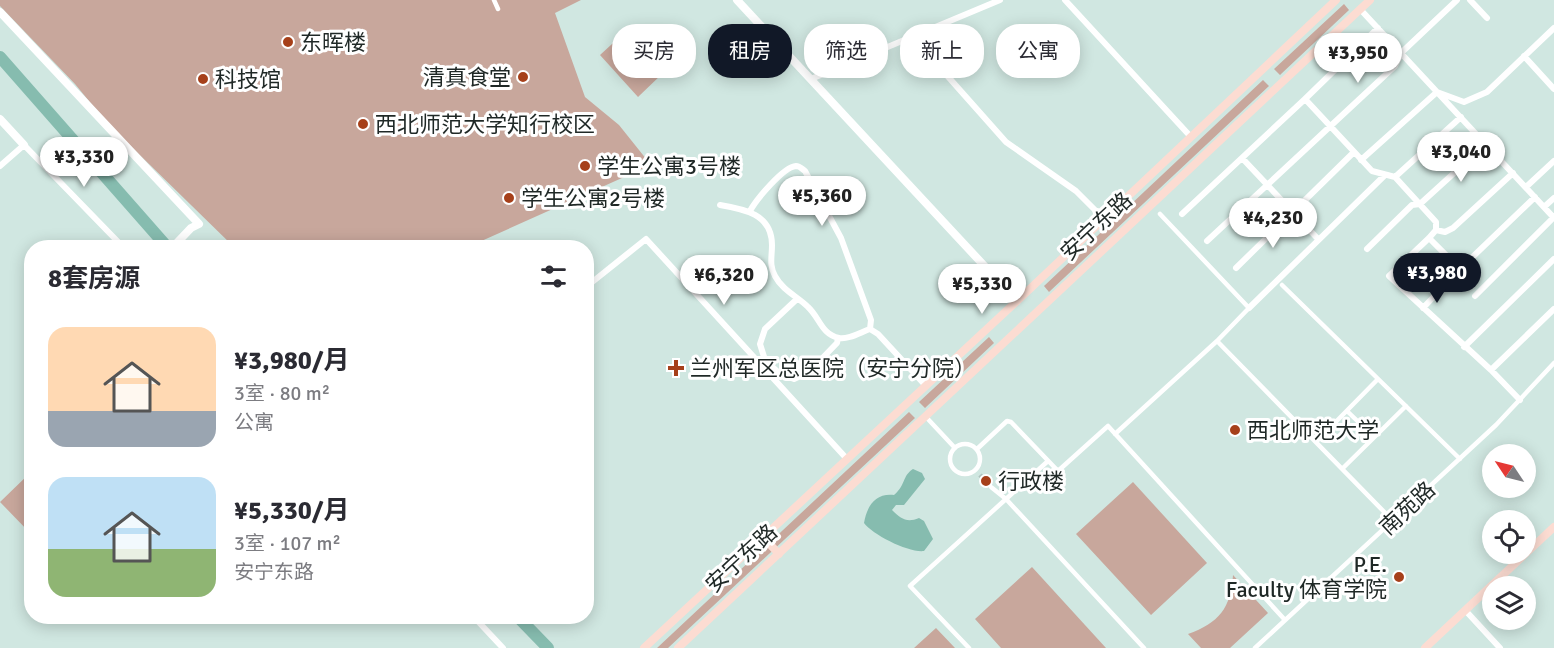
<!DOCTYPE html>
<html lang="zh">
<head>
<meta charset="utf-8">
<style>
	:root { --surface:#fff; --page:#f7f7f7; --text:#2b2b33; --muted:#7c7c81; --accent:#111827 }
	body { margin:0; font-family:Signika,"Noto Sans SC",sans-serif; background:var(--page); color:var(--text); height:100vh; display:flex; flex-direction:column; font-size:22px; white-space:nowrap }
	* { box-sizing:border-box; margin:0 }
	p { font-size:20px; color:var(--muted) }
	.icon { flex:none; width:33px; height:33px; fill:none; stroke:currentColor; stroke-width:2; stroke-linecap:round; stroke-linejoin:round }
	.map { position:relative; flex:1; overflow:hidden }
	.panel { position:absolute; left:24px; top:240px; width:570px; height:384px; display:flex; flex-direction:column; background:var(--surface); border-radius:24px; box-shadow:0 3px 15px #0003 }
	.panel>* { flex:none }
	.banner { position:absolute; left:612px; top:24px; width:570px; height:54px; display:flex; gap:12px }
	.needle { width:39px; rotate:305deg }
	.controls { position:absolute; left:1482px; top:444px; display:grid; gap:12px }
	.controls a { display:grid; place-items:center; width:54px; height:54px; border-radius:50%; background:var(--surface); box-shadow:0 3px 15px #0003; font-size:30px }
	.price { position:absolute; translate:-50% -51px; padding:0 14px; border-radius:21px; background:#fff; color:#222; font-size:20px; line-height:39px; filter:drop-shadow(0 2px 3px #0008) }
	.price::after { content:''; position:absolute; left:50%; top:36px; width:18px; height:14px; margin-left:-9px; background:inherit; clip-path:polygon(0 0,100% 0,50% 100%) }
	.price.selected { background:var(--accent); color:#fff }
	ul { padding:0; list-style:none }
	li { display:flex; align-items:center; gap:18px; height:150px; padding:0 24px }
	li span { display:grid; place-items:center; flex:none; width:168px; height:120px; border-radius:18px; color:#555 }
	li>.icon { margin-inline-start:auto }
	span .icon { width:72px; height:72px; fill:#fffc; stroke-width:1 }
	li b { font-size:26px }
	h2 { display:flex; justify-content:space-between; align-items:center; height:72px; padding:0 24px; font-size:26px }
	.pill { padding:0 21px; border-radius:24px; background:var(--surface); box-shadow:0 3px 15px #0003; font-size:21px; line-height:54px }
	.pill.selected { background:var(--accent); color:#fff }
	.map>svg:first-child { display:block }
	.green { fill:#c8a79c }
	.water { fill:#86bcaf }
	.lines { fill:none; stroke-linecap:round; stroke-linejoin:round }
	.river { stroke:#86bcaf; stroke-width:12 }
	.pedestrian-tunnel { stroke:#adc1bc; stroke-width:4.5; stroke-dasharray:4.5 2; stroke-linecap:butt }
	.pedestrian { stroke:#fff; stroke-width:4.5 }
	.minor { stroke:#fff; stroke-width:6 }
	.tertiary { stroke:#fff; stroke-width:8 }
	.secondary { stroke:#fcdcd2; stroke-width:8 }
	.poi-dot { fill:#a6401a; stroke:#fff; stroke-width:2 }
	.labels { text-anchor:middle; stroke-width:6; stroke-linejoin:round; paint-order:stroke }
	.poi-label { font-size:22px; fill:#1f2826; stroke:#fff; text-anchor:start }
	.street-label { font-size:22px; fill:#1f2826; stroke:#fff }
</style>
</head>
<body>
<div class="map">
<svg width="1554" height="648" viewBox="0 0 1554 648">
	<rect width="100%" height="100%" fill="#d0e7e1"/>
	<path class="green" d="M0 0H581L555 13 585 97 619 125 651 165 468 247H234L107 123 75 84 0 6Z
		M1344 4 1349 10 1280 75 1274 69Z
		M624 33 662 74 638 97 600 55Z
		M1025 37 1045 59 1032 72 1011 49Z
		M1263 80 1269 86 1049 292 1044 286Z
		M989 337 994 343 925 408 919 402Z
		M909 412 915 418 668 648H657Z
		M31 472V534L0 502Z
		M1133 482 1207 563 1151 615 1076 534Z
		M1032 567 1106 648H1001L975 619Z
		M1233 575 1268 613 1230 648H1201L1188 634C1219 623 1231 608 1233 575Z
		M936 628 955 648H914Z"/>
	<path class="water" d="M913 469 922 473 925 479 904 505H896L892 510C901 519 907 523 919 518L924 521 933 539 924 551C909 553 873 535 864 523 867 506 875 493 894 495 906 485 902 476 913 469Z"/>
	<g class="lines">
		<path class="river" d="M0 57 168 248
			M517 616 548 648"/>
		<path class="pedestrian-tunnel" d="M980 475 991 487"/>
		<path class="pedestrian" d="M494 0 498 9
			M1282 285 1460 459
			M1217 341 1393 521
			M1347 411 1374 437
			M926 417 955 448
			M1115 434 1217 341 1249 308 1160 214
			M1316 442 1378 379
			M950 459a15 15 0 1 1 30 0a15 15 0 1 1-30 0Z
			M977 449 1007 421 1011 422 1058 471 1108 426 1285 620
			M1342 469 1406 406
			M991 487 1006 499 1048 461
			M969 648 910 586 1006 499 1144 648
			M1255 648 1496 425 1554 363"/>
		<path class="minor" d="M1065 0 1191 137
			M1470 0 1487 18
			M1360 9 1554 218
			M1378 28 1305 99 1372 171 1395 177 1436 222V230L1429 238 1389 276 1491 370 1520 400
			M1524 56 1554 89
			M935 62 1006 142 1076 191 1104 219
			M811 79 1000 0
			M1242 158 1318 239
			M1361 160 1437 92 1464 102 1487 92 1554 28
			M0 166 24 145 124 248
			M1395 177 1461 117
			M1526 187 1554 161
			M720 205C744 209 772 214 772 245 772 257 769 265 775 276 783 291 797 296 808 307 820 318 821 334 839 338 848 340 861 332 870 329L878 334 926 386
			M1544 207 1554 198
			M750 211C756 200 783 167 796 166 800 166 802 169 805 171L841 238 871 320 870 329
			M1182 214 1305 99
			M1436 230 1445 232 1453 228 1513 173
			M1429 238 1460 269 1535 197
			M1207 241 1395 66 1401 53 1457 0
			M1367 249 1412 205 1420 204 1486 144
			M1236 268 1354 152
			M586 287 646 239 847 459
			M1475 296 1554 217
			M797 299 765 329 760 344 765 360 780 374 794 379 809 372 837 343 838 338
			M1249 308 1385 175
			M1423 308 1460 269
			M1464 347 1554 259
			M1491 370 1554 309
			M1465 610 1500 648
			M473 616 503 648"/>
		<path class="tertiary" d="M737 0 1017 301
			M0 12 199 224 191 228 172 248
			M0 119 24 145"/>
		<path class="secondary" d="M763 537 779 554
			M644 648 1017 301 1336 0
			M678 648 1370 0
			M1425 648 1554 527"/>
	</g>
	<g class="poi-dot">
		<circle cx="288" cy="42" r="6"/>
		<circle cx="523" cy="77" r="6"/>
		<circle cx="203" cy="79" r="6"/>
		<circle cx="363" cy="124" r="6"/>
		<circle cx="585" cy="166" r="6"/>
		<circle cx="509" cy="198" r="6"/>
		<path d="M673 359h6v6h6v6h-6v6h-6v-6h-6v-6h6z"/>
		<circle cx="1235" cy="430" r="6"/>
		<circle cx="986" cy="481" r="6"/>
		<circle cx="1399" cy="577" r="6"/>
	</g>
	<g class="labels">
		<g class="poi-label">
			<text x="300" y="50">东晖楼</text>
			<text x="511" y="85" text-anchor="end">清真食堂</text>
			<text x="215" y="87">科技馆</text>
			<text x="375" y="132">西北师范大学知行校区</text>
			<text x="597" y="174">学生公寓3号楼</text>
			<text x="521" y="206">学生公寓2号楼</text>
			<text x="690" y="376">兰州军区总医院（安宁分院）</text>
			<text x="1247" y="438">西北师范大学</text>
			<text x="998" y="489">行政楼</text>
			<text x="1387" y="572" text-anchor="end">P.E.<tspan x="1387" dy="25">Faculty 体育学院</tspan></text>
		</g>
		<g class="street-label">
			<text transform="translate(1096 226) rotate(-43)" y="8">安宁东路</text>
			<text transform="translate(1407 508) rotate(-43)" y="8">南苑路</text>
			<text transform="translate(741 558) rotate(-43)" y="8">安宁东路</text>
		</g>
	</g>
</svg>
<div class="controls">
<a><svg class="needle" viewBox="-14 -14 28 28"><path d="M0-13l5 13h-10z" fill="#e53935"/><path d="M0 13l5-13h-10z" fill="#7c7c81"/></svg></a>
<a><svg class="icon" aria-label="locate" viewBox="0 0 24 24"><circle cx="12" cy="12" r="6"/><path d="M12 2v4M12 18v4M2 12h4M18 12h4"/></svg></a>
<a><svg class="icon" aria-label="layers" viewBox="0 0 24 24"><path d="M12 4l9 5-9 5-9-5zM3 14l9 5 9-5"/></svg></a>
</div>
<b class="price" style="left:1358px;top:84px">¥3,950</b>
<b class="price" style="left:1461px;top:183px">¥3,040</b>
<b class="price" style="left:84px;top:188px">¥3,330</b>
<b class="price" style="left:822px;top:227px">¥5,360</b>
<b class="price" style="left:1273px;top:249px">¥4,230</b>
<b class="price selected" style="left:1437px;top:304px">¥3,980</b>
<b class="price" style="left:724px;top:306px">¥6,320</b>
<b class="price" style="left:982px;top:315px">¥5,330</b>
<div class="banner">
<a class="pill">买房</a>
<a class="pill selected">租房</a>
<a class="pill">筛选</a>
<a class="pill">新上</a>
<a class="pill">公寓</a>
</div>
<section class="panel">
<h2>8套房源<svg class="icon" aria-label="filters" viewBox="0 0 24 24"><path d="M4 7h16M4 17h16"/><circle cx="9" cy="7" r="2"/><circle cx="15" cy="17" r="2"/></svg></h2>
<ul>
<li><span style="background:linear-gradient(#ffd9b3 70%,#9aa5b1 0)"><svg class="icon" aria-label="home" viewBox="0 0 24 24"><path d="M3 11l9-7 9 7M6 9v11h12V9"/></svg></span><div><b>¥3,980/月</b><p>3室 · 80 m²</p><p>公寓</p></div></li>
<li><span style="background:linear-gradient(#bfe0f5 60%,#8fb573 0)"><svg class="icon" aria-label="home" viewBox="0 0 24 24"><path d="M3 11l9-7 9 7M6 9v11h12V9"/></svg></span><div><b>¥5,330/月</b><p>3室 · 107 m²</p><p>安宁东路</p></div></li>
</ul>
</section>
</div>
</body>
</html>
